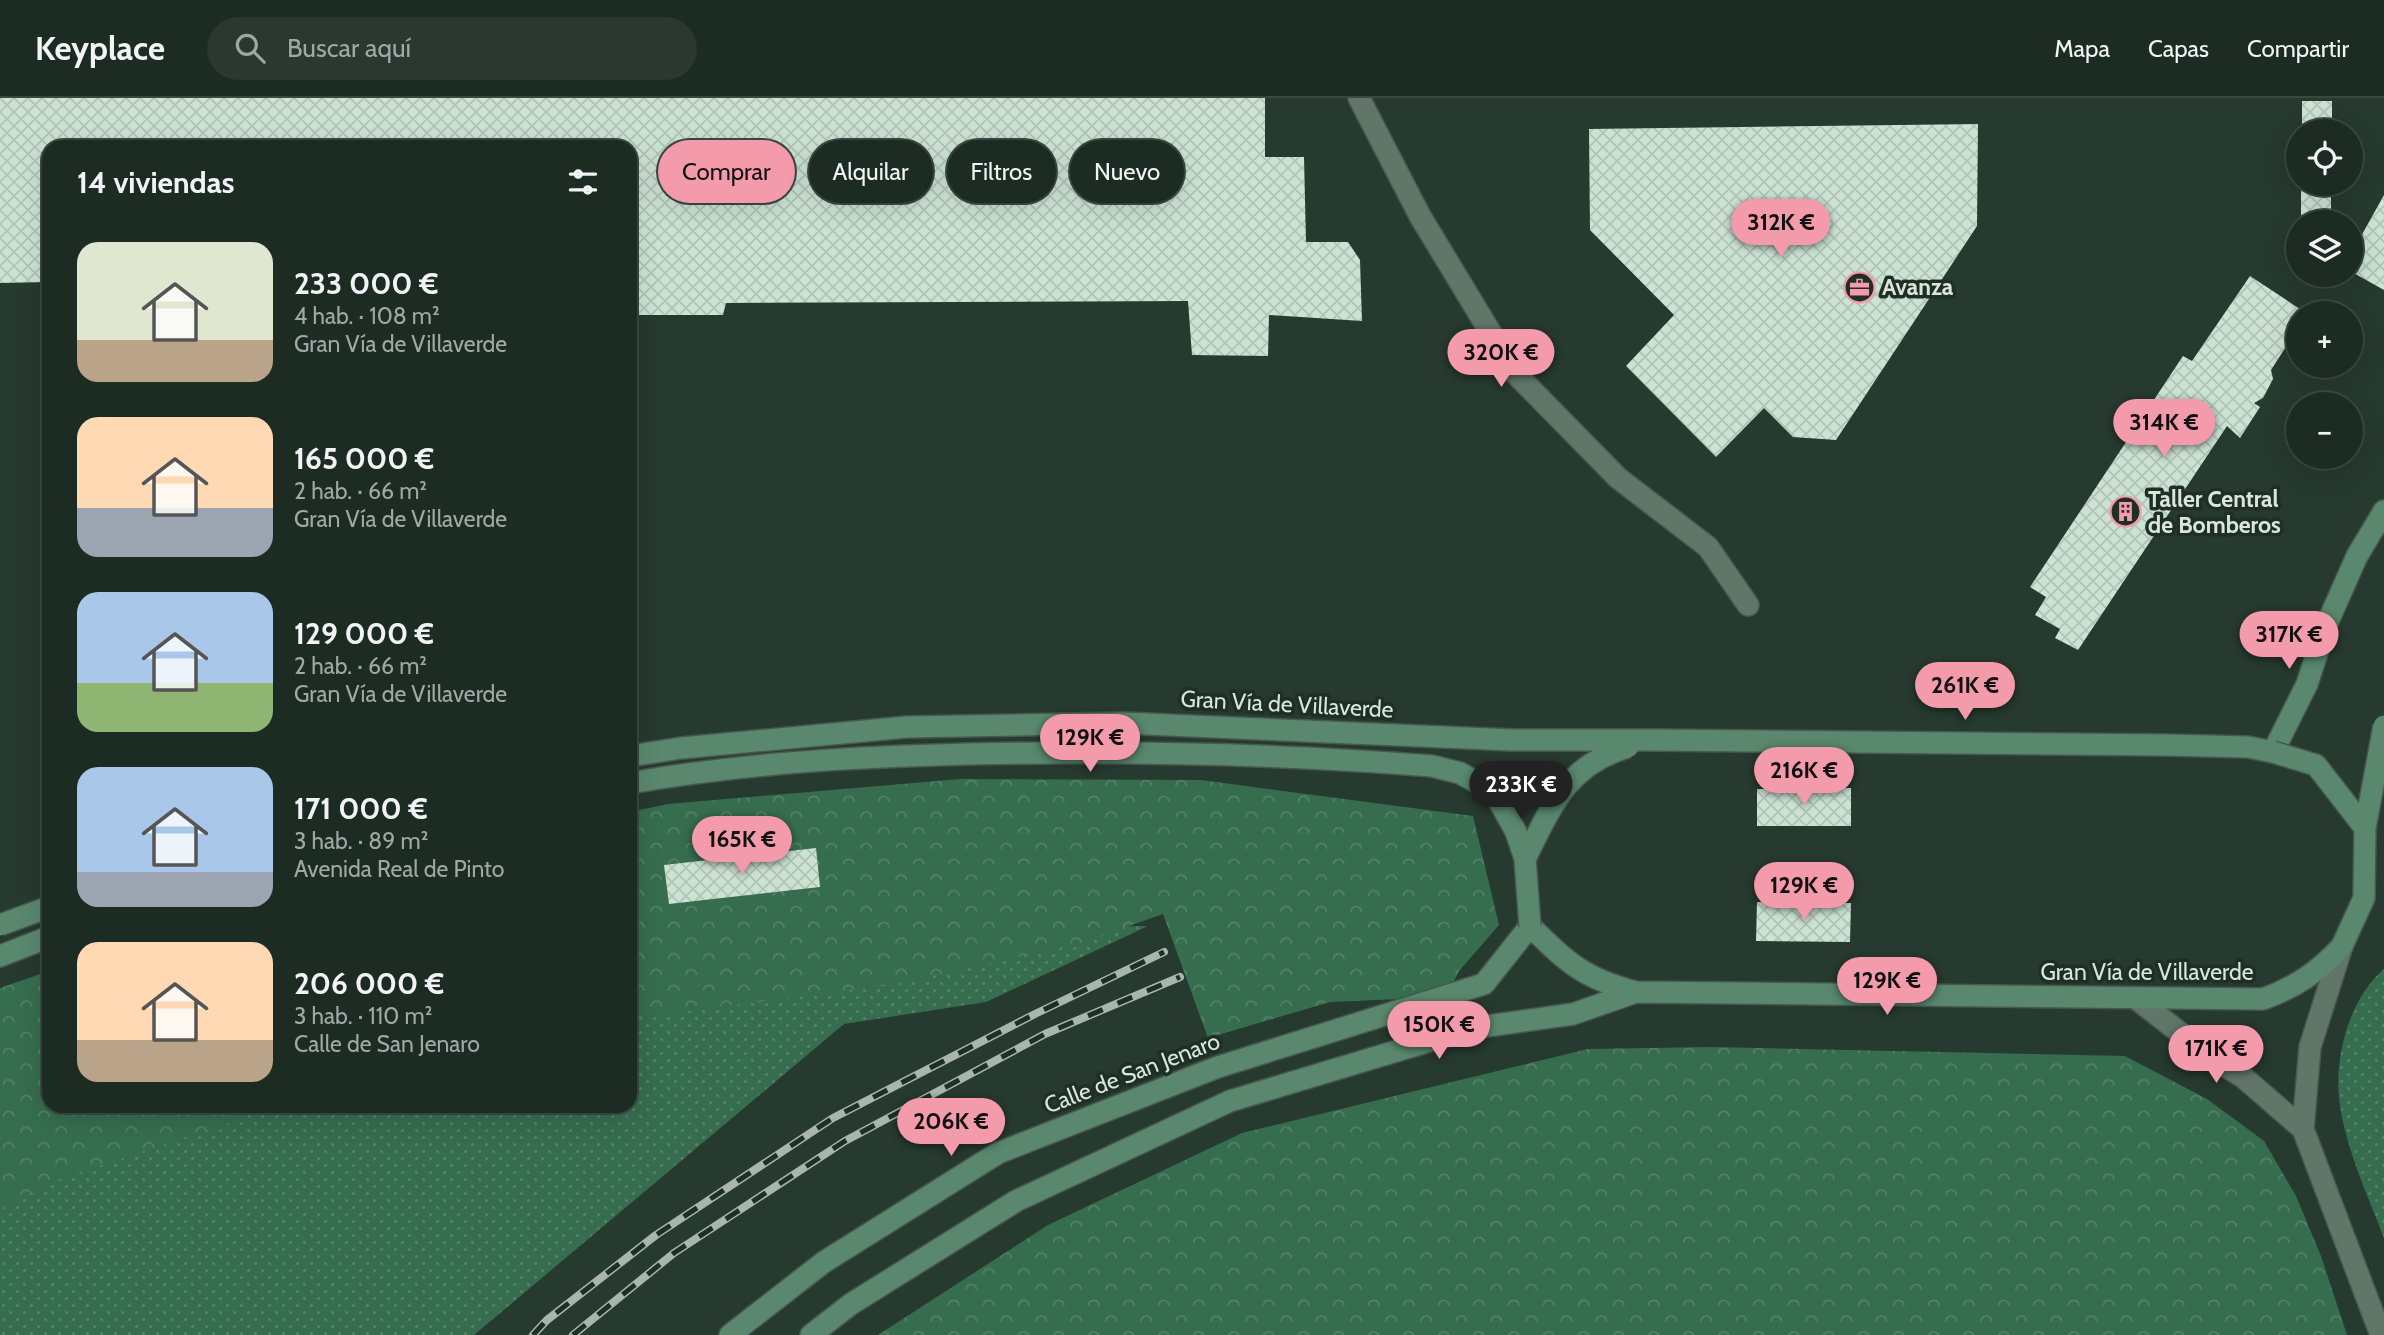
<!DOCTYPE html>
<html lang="es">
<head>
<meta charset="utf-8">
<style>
	:root { --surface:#1d2c23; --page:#2a3830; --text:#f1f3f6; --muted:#a0a7a6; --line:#3b4841; --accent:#f39aab }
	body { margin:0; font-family:Cabin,sans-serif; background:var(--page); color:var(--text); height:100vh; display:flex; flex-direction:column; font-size:26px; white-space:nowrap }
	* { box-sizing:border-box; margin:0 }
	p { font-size:23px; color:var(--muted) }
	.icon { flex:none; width:38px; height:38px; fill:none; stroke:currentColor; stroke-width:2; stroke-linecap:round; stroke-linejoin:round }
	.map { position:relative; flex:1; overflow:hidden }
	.drawer { position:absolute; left:42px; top:42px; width:595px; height:973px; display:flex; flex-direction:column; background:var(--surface); border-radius:21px; box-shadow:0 7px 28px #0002,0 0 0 2px var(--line) }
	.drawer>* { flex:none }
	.banner { position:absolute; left:658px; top:42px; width:665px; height:63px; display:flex; gap:14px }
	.controls { position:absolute; left:2286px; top:21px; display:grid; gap:14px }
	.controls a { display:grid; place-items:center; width:77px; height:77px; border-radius:50%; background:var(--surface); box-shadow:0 7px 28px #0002,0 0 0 2px var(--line); font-size:35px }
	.price { position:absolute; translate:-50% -60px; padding:0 16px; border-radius:24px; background:var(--accent); color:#111; font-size:23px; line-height:46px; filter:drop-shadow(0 2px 4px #0008) }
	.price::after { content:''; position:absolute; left:50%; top:42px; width:21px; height:16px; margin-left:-10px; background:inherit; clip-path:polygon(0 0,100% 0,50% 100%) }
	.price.active { background:#222; color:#fff }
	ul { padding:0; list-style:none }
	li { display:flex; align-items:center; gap:21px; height:175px; padding:0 35px }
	li span { display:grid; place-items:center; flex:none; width:196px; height:140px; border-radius:21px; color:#555 }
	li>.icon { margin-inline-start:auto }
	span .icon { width:84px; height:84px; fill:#fffc; stroke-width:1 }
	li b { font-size:30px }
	h2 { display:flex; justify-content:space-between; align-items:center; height:84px; padding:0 35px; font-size:30px }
	.tag { padding:0 24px; border-radius:32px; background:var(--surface); box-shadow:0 7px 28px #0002,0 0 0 2px var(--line); font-size:24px; line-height:63px }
	.tag.active { background:var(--accent); color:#111 }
	header { display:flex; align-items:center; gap:42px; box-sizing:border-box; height:98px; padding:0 35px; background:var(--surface); border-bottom:2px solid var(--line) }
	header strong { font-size:33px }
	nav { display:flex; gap:38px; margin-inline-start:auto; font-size:24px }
	.search { width:490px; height:63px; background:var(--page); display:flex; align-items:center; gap:18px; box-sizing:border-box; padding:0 24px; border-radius:38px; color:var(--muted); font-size:26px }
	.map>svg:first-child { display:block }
	.grass { fill:url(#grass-dots) }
	.park { fill:url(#park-crowns) }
	.building { fill:url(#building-cross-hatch) }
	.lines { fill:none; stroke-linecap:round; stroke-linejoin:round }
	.street-casing { stroke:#48584f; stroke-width:24 }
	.secondary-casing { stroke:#48584f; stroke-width:24 }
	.street { stroke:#617669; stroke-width:21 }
	.secondary { stroke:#59886e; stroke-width:21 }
	.rail-casing { stroke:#a8b6ae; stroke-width:8 }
	.rail { stroke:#1e3025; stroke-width:5; stroke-dasharray:16; stroke-linecap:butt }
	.secondary-bridge-casing { stroke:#48584f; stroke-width:24; stroke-linecap:butt }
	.secondary-bridge { stroke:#59886e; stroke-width:21 }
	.labels { text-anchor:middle; stroke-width:7; stroke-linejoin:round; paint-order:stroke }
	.poi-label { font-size:23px; font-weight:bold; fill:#dae5de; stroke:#1e3025; text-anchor:start }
	.street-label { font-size:23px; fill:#dae5de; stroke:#1e3025 }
</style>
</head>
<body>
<header>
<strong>Keyplace</strong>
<div class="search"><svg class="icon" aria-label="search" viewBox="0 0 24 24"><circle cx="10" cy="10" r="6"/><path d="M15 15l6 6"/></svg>Buscar aquí</div>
<nav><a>Mapa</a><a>Capas</a><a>Compartir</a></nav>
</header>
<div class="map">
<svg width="2384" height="1237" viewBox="0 0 2384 1237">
	<defs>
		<pattern id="grass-dots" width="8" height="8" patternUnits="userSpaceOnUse" patternTransform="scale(1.75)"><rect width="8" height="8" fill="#366d4f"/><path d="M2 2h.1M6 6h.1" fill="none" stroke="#528268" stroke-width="1.8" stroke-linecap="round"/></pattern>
		<pattern id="park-crowns" width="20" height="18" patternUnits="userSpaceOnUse" patternTransform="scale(1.75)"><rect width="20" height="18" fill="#366d4f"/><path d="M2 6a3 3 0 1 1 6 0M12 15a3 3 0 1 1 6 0" fill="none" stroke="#528268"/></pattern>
		<pattern id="building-cross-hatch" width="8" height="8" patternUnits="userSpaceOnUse" patternTransform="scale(1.75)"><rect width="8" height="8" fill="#cce3d4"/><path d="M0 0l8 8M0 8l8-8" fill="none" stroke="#b0c3b7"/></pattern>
	</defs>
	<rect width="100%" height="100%" fill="#273a2f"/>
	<path class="grass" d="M1148 828 986 904 844 926 474 1237H0V1048L108 1008H630V863L857 833Z
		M2384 871V1140C2368 1098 2347 1053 2340 1008 2333 962 2348 902 2384 871Z"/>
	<path class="park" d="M960 681 1201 682 1473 718 1499 827 1459 873 1446 899 1330 904 1208 940 1163 816 1081 845 896 886 630 921V714L668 706Z
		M49 873V1008H280L60 1081 0 1111V890Z
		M1712 949 2125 958 2207 1001 2264 1043 2296 1098 2321 1158 2347 1237H878L1048 1127 1242 1035 1588 951Z"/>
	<path class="building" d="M0 0H1265V59H1304L1306 144H1348L1360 162 1362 223 1269 217 1268 258 1192 257 1188 203 726 205 723 217H630V49H49V184L0 185Z
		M2302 3H2332V33H2302Z
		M1978 26 1977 128 1836 342 1793 339 1764 310 1716 359 1626 268 1674 217 1590 132 1589 31Z
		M2301 86H2331V122H2301Z
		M2384 97V192L2350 173V158Z
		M2250 178 2306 215H2298V230L2271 272 2273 281 2263 300 2254 305 2260 309 2240 340 2227 328 2078 552 2055 540 2060 531 2035 517 2046 499 2030 489 2183 258 2192 263Z
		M1851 690V728H1757V691Z
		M816 750 820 789 669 806 664 767Z
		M1757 804 1851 805 1850 844 1756 843Z"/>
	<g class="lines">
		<defs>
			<path id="street" d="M1359 0 1420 118 1515 275 1618 380 1708 449 1748 507
				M2342 848 2310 949 2303 1031 2381 1237
				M2138 902 2211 959 2243 979 2303 1031"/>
			<path id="secondary" d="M1650 642 2167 647 2248 649 2273 654 2307 586 2326 528 2357 458 2384 413
				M0 858 49 839
				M730 1237 824 1164 998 1055 1218 969 1484 886 1530 828C1568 865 1583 880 1636 894L2263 901C2296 889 2318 874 2342 848
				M811 1237 851 1206 1016 1103 1230 1003 1473 930 1573 916 1636 894"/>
		</defs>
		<use href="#street" class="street-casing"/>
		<use href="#secondary" class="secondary-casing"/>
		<use href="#street" class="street"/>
		<use href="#secondary" class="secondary"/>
		<defs>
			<path id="rail" d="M533 1237 547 1222 656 1137 833 1020 1035 916 1164 854
				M573 1237 674 1155 845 1043 1045 936 1180 879"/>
		</defs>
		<use href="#rail" class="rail-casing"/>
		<use href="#rail" class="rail"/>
		<defs>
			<path id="secondary-bridge" d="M2273 654 2316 667 2365 730
				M630 658 681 650 907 629 1123 625 1512 642H1650
				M630 685C767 661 908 656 1046 655 1174 654 1304 658 1432 668L1460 675 1494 694 1516 734 1525 761 1530 828
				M1525 761C1552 707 1567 667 1628 649
				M0 827 49 809
				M2342 848 2364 800 2365 730 2384 628"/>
		</defs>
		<use href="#secondary-bridge" class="secondary-bridge-casing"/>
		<use href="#secondary-bridge" class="secondary-bridge"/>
	</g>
	<defs>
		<symbol id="office-ring" viewBox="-11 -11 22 22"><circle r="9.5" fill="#1e3025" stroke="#f39aab" stroke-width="1.5"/><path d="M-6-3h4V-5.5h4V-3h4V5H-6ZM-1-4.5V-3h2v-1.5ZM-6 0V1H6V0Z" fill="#f39aab"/></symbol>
		<symbol id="building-ring" viewBox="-11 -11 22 22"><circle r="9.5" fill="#1e3025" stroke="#f39aab" stroke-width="1.5"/><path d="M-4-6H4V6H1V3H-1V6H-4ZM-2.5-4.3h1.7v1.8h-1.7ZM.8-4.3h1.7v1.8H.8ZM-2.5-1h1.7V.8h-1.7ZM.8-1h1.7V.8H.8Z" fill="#f39aab"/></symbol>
	</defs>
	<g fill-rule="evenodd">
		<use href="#office-ring" x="1842" y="172" width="35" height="35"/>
		<use href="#building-ring" x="2108" y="396" width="35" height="35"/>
	</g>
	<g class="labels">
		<g class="poi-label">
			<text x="1882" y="197">Avanza</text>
			<text x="2148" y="409">Taller Central<tspan x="2148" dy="26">de Bomberos</tspan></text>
		</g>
		<g class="street-label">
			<text transform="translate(1287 606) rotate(3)" y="8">Gran Vía de Villaverde</text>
			<text x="2147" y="882">Gran Vía de Villaverde</text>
			<text transform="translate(1132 975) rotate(-21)" y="8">Calle de San Jenaro</text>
		</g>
	</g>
</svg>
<div class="controls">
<a><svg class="icon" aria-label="locate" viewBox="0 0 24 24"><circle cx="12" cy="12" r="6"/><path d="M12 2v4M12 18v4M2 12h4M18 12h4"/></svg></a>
<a><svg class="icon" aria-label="layers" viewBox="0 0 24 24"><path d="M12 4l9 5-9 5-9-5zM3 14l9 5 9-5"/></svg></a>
<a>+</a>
<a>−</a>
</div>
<b class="price" style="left:1781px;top:161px">312K €</b>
<b class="price" style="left:1501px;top:291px">320K €</b>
<b class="price" style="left:2164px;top:361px">314K €</b>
<b class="price" style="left:2289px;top:573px">317K €</b>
<b class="price" style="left:1965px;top:624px">261K €</b>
<b class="price" style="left:1090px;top:676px">129K €</b>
<b class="price" style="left:1804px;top:709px">216K €</b>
<b class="price active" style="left:1521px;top:723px">233K €</b>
<b class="price" style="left:742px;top:778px">165K €</b>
<b class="price" style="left:1804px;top:824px">129K €</b>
<b class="price" style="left:1887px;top:919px">129K €</b>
<b class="price" style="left:1439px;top:963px">150K €</b>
<b class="price" style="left:2216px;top:987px">171K €</b>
<b class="price" style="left:951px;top:1060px">206K €</b>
<div class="banner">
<a class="tag active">Comprar</a>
<a class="tag">Alquilar</a>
<a class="tag">Filtros</a>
<a class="tag">Nuevo</a>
</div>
<section class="drawer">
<h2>14 viviendas<svg class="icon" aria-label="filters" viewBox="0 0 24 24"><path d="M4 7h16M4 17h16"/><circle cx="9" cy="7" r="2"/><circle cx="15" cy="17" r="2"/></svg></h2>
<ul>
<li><span style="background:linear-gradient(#dfe7d0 70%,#b9a48a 0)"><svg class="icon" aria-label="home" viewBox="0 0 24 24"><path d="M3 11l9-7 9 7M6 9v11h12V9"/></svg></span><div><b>233 000 €</b><p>4 hab. · 108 m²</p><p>Gran Vía de Villaverde</p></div></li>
<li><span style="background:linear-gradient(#ffd9b3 65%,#9aa5b1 0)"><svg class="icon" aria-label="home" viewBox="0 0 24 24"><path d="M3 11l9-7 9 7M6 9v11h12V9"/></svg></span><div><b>165 000 €</b><p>2 hab. · 66 m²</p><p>Gran Vía de Villaverde</p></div></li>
<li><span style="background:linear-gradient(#a9c7e8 65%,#8fb573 0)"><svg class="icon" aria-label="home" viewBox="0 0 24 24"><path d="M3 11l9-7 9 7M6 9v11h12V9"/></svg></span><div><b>129 000 €</b><p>2 hab. · 66 m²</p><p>Gran Vía de Villaverde</p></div></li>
<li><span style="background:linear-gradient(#a9c7e8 75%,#9aa5b1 0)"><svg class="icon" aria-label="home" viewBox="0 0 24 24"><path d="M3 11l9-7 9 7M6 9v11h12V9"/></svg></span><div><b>171 000 €</b><p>3 hab. · 89 m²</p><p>Avenida Real de Pinto</p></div></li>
<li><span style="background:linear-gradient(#ffd9b3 70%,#b9a48a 0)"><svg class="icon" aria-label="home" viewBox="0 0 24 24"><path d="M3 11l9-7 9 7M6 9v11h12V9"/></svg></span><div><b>206 000 €</b><p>3 hab. · 110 m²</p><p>Calle de San Jenaro</p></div></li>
</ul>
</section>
</div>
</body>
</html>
